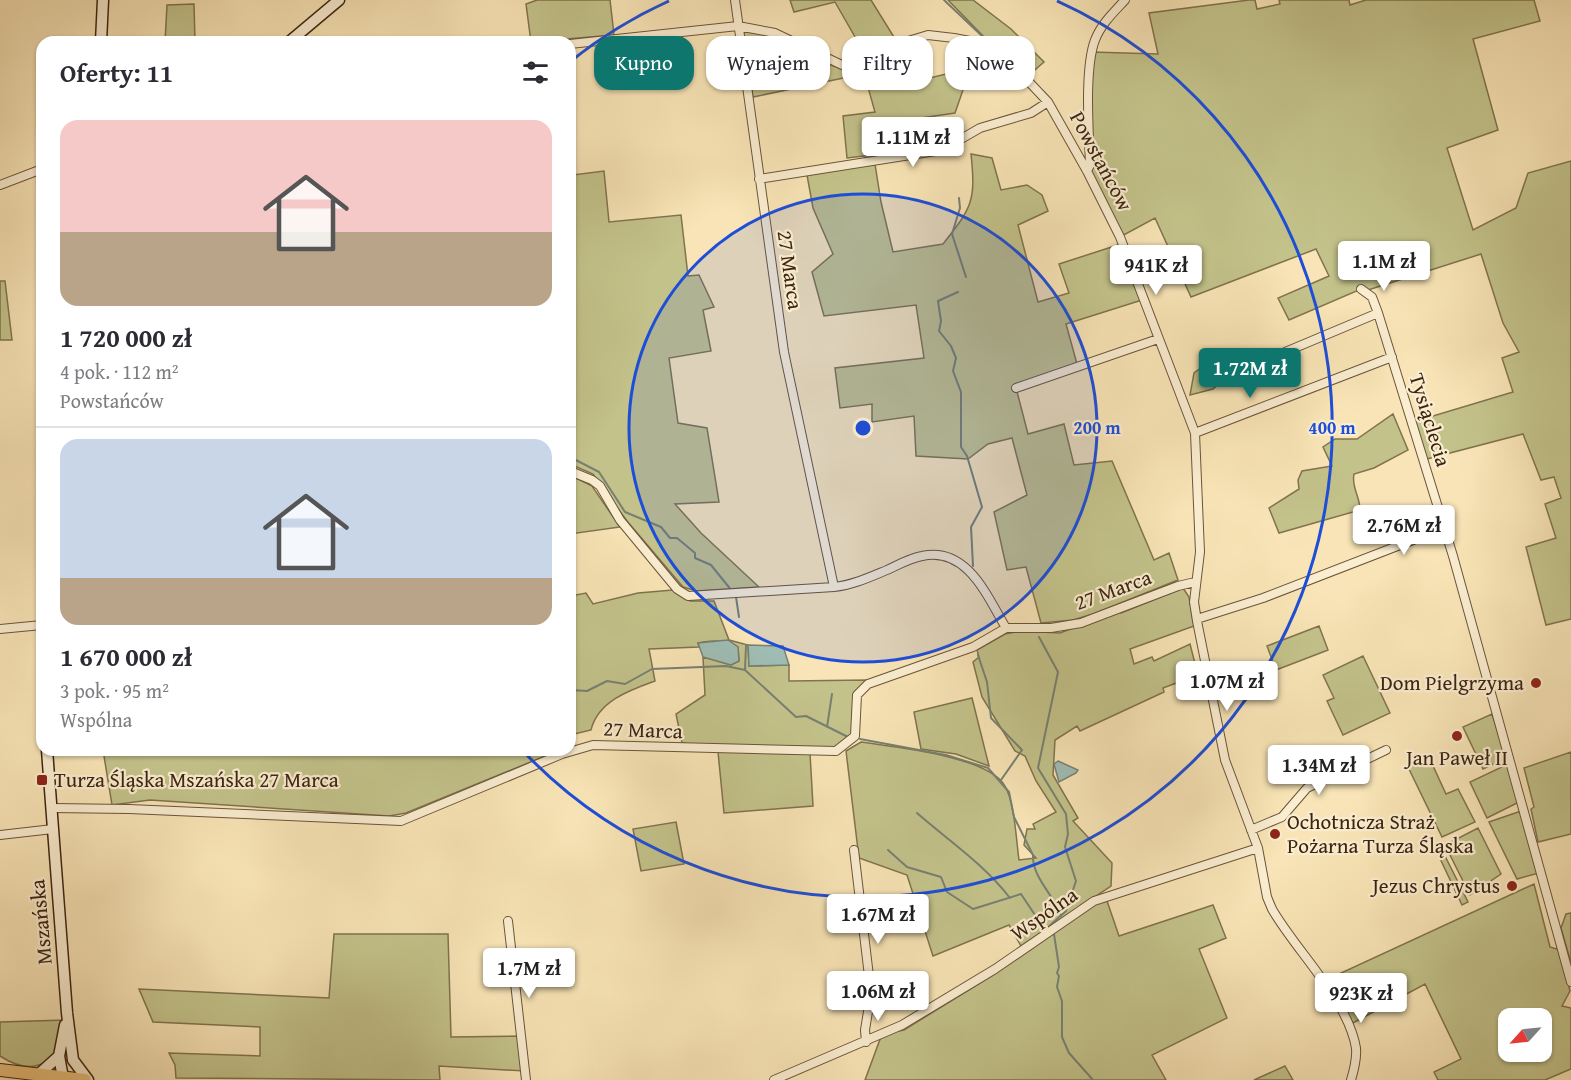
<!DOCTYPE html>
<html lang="pl">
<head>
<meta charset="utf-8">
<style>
	:root { --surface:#fff; --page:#f7f7f7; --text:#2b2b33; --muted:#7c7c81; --line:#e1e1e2; --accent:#0f766e }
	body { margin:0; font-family:"Gentium Book Plus",serif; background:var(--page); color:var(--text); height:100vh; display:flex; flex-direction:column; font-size:22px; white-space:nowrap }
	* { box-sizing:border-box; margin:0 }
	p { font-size:20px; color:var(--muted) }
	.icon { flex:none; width:33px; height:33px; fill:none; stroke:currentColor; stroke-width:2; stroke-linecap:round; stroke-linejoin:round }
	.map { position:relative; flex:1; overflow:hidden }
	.drawer { position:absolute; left:36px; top:36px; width:540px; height:720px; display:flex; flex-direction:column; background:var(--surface); border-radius:18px; box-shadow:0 2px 4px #0004 }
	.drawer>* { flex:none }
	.hud { position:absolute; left:594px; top:36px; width:570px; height:54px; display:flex; gap:12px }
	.needle { width:39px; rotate:243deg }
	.controls { position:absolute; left:1498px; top:1008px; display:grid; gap:12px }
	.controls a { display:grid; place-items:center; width:54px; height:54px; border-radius:12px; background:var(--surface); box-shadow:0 2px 4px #0004; font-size:30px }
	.price { position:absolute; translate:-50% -51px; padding:0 14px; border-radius:6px; background:#fff; color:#222; font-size:20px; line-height:39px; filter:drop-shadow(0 2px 3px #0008) }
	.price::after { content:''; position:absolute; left:50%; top:36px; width:18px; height:14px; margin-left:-9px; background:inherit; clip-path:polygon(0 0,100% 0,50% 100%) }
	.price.active { background:var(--accent); color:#fff }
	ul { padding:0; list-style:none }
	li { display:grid; align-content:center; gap:12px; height:318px; padding:0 24px }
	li+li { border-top:2px solid var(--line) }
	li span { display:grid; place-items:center; height:186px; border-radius:18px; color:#555 }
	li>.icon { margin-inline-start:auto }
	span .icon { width:108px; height:108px; fill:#fffc; stroke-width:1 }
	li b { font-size:26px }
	h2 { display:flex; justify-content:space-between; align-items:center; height:72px; padding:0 24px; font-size:26px }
	.pill { padding:0 21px; border-radius:18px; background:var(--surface); box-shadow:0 2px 4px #0004; font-size:21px; line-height:54px }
	.pill.active { background:var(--accent); color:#fff }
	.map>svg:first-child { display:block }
	.green { fill:#c3c28a; stroke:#80734e; stroke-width:1.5; fill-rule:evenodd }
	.water { fill:#9fbdb5; stroke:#778073; stroke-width:1.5 }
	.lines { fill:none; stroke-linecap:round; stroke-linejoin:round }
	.stream { stroke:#778073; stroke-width:2 }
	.street-casing { stroke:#6b543a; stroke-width:10 }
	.secondary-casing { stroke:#3c2411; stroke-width:13 }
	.primary-casing { stroke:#3c2411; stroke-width:14 }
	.street { stroke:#faedd0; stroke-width:8 }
	.secondary { stroke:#faedd0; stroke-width:10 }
	.primary { stroke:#ecc27b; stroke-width:12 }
	.ring { fill:none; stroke:#1d4ed8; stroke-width:3 }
	.poi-dot { fill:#8f2418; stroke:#faedd0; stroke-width:2 }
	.labels { text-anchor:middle; stroke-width:4.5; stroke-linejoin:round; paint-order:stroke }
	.street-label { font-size:21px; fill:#3c2411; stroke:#faedd0 }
	.poi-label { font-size:21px; fill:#3c2411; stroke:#faedd0; text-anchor:end }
	.centre { fill:#1d4ed8; stroke:#faedd0; stroke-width:3 }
	.ring-label { font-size:18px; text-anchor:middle; font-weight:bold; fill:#1d4ed8; stroke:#faedd0; stroke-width:4.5; stroke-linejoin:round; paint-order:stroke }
</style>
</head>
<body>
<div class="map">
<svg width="1571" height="1080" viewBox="0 0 1571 1080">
	<rect width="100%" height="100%" fill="#f8e4b6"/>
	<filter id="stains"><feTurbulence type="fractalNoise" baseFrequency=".00333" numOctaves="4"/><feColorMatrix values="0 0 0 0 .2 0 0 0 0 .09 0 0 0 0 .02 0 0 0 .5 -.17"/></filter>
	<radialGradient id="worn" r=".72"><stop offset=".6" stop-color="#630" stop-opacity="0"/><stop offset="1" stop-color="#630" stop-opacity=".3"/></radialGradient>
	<path class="green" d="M537 0H610L614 35 531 42 526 4Z
		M790 0H871L897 42 866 56 835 2 794 12Z
		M948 0H973L1011 29 1044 62 1029 75 1000 48 989 42Z
		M1249 0H1255L1257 9 1280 4 1279 0H1349L1350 5 1366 0H1534L1540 21 1473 39 1498 130 1447 148 1473 230 1516 208 1528 173 1571 161V619L1546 625 1526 547 1556 538 1545 504 1561 498 1554 477 1541 480 1523 434 1423 460 1413 422 1513 392 1502 358 1519 352 1503 323 1481 254 1365 291 1361 289 1289 320 1278 298 1329 276 1316 249 1191 297 1155 218 1120 237 1087 171 1092 52 1158 54 1149 13Z
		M194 4 195 42H165L167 5Z
		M741 28C782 32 813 63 850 71L853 76 753 97Z
		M898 49 905 84 950 73 964 87 955 113 901 121 890 140 877 145 873 155 847 158 843 116 875 112 864 73 859 74 856 68Z
		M570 132 573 175 604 171 609 222 681 215 688 276 699 275 714 307 703 310 711 351 669 358 678 423 707 428 719 502 675 504 701 533 759 587 696 591 683 587 627 521 593 474 570 464Z
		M971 154 992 158 1001 190 1027 185 1042 195 1048 211 1018 225 1038 302 1069 293 1059 264 1121 244 1142 300 1066 324 1077 364 1015 384 1028 434 1064 424 1074 465 1112 461 1154 560 1169 553 1178 580 1093 614 1073 620 1041 623 1026 567 1007 570 994 512 1027 495 1012 438 988 444 968 459 916 456 914 416 872 422V404L840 408 835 368 924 358 916 305 824 316 812 272 833 254 813 208 807 175 875 164 881 202 893 252 943 244C972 207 976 202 971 154Z
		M0 281H5L12 340H0Z
		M1227 349 1242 363 1213 389 1190 395 1194 373Z
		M1393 414 1408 450 1374 468 1354 474C1351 487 1360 496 1360 510L1279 533 1269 508 1299 489 1298 480 1302 471 1332 466 1323 447 1335 439H1357Z
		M574 477 592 486 620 527 570 534V478Z
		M1183 588 1189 597 1194 626 1130 649 1134 664 1152 657 1154 661 1190 644 1198 675 1163 688 1164 692 1080 731 1077 726 1055 740 1053 775 1078 818 1073 821 1112 863 1111 886 1021 946 1009 925 933 956 907 875 859 858 846 751 861 742C894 747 988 756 1005 786 1015 804 1016 839 1019 860L1036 858 1024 845 1027 829H1035L1033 824 1056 812 1036 781 1025 756 1015 751 982 697 973 662 979 657 977 650 1005 634 1020 631 1060 633 1120 610 1121 613Z
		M673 590 690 601H714L729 640 748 645 749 666 789 665V681L867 680C863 684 857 689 855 694 846 717 866 739 832 749L715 747 682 743 676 714 705 695 703 657 731 665 739 661 738 647C726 639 712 640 698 643L699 647 649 649 655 681C630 690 598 701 591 730L570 735V596L586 593 593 604 638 593Z
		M1319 626 1328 650 1276 670 1267 646Z
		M1363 656 1390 713 1343 735 1327 701 1334 698 1323 675Z
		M972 698 989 766 956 754 921 749 914 712Z
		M1492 714 1506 758 1483 769 1463 727Z
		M103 750H553L555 752 406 813 389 816 150 800 112 805Z
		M718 752 810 753 813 806 724 813Z
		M1571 752V834L1538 842 1531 809 1534 807 1524 768Z
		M1428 755 1446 794 1458 789 1475 822 1442 837 1409 769 1413 763Z
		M1508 764 1519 802 1487 818 1470 782Z
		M1521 811 1539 873 1517 879 1489 822Z
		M676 822 684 864 641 871 633 829Z
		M1478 828 1501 874 1470 895 1445 845Z
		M1440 846 1468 902 1462 905 1435 848Z
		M1534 884 1550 947 1560 950 1570 991 1562 1006 1571 1008V1069L1545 1080H1438L1434 1072 1461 1059 1425 984 1353 1023 1328 979ZM1509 1018H1542V1052H1509Z
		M1106 898 1119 936 1213 905 1226 938 1199 949 1227 1018 1152 1055 1166 1080H865L882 1034 904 1030 993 975 1084 911Z
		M1571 913V963L1561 928 1566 914Z
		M334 934H448L451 1037 521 1036 525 1071 439 1066 440 1080 176 1078 175 1065 169 1053 260 1056V1027L153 1022 139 989 329 998Z
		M65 1020C62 1060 37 1080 0 1056V1022Z
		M1285 1066 1293 1080H1254Z"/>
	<path class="water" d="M728 640 738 647 739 661 731 665 703 657 698 643Z
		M748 645 783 646 789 665 749 666Z
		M1058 761 1078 770 1076 773 1059 782 1054 764Z"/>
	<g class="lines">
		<path class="stream" d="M944 0 982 36
			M959 198 960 208 952 234 966 277
			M958 292 938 301 941 321 939 331 951 346 956 358 953 371 961 392V447L967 456 982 507 971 527 973 566
			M570 457 599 472 625 512 661 527 670 538H677L695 553V558L711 565 732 591
			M736 597 739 617
			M978 655 987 682 991 718 1022 750 1001 780
			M745 670 746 645
			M570 690 587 691 607 681 625 684 652 669 726 666 745 670 796 717 806 716 848 737
			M827 727 832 694
			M860 739 946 755 988 768 1009 792 1014 817 1033 855C1032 878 1055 896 1061 916
			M917 813C949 841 984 864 1010 898
			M888 850 907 867 941 877 947 892 973 909 1021 894 1045 930 1066 911 1076 881 1065 847 1068 834 1066 814 1038 768 1058 672 1039 637
			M1054 934 1059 967 1057 973 1059 976 1057 987 1062 1001V1037L1069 1053 1093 1080"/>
		<defs>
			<path id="street" d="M735 0 784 352 834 587C853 585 870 577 887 570 898 565 910 558 922 556 967 546 987 596 1006 628
				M570 44 738 26 775 33 842 65 858 64 908 41 928 35 954 38 980 43 996 51 1010 62 1048 102 1087 171 1120 237 1195 433 1200 552 1194 602 1197 621 1225 760 1258 848 1267 897 1272 909C1296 951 1348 1000 1356 1048 1357 1059 1354 1070 1351 1080
				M1087 171 1090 165C1089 133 1084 69 1095 40 1101 24 1114 12 1125 0
				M759 179 942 150 980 128 1031 113 1048 102
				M0 185 42 169
				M1361 289 1372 297 1378 313 1453 556 1571 982
				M1259 363 1378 313
				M1016 388 1158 339
				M1195 433 1392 357
				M570 471 592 480 600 486 620 520 677 589 688 596 834 587
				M1197 619 1263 598 1444 528
				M0 629 42 625
				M51 808 129 809 401 821 562 754 593 745 836 751 855 736 857 695 868 684 973 647 1006 628H1051L1081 623 1178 586 1195 582
				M1251 830 1282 817 1307 788 1386 750
				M0 835 53 829
				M854 850 871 993 865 1030 866 1042
				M508 921 526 1080
				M774 1080 902 1025 995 969 1094 901 1258 848"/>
			<path id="secondary" d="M101 42 103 0
				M289 42 339 0
				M47 750 67 1013 73 1060 88 1080
				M39 1074 59 1056
				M63 1078 59 1056 65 1025"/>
			<path id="primary" d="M0 1070 85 1080"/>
		</defs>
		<use href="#street" class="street-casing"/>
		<use href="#secondary" class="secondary-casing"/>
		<use href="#primary" class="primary-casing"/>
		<use href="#street" class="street"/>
		<use href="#secondary" class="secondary"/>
		<use href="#primary" class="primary"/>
	</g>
	<circle cx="863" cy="428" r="234" fill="#1d4ed8" fill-opacity=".12"/>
	<g class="ring">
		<circle cx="863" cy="428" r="234"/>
		<path d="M571 61A469 469 0 0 1 669 1M1057 1A469 469 0 1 1 523 751"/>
	</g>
	<g class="poi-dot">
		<circle cx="1536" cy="683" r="6"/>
		<circle cx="1457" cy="736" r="6"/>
		<rect x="36" y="774" width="12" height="12" rx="3"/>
		<circle cx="1275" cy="834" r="6"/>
		<circle cx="1512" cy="886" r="6"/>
	</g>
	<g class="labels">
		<g class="street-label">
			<text transform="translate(1101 161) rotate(62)" y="7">Powstańców</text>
			<text transform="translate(790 270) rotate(82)" y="7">27 Marca</text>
			<text transform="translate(1430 420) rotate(73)" y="7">Tysiąclecia</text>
			<text transform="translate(1113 590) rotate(-20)" y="7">27 Marca</text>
			<text transform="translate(643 730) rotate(2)" y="7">27 Marca</text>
			<text transform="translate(1044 914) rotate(-35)" y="7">Wspólna</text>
			<text transform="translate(41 922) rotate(-95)" y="7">Mszańska</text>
		</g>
		<g class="poi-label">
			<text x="1524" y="690">Dom Pielgrzyma</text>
			<text x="1457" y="765" text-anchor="middle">Jan Paweł II</text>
			<text x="54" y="787" text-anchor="start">Turza Śląska Mszańska 27 Marca</text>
			<text x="1287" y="829" text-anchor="start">Ochotnicza Straż<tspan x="1287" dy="24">Pożarna Turza Śląska</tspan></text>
			<text x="1500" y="893">Jezus Chrystus</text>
		</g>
	</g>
	<circle cx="863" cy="428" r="9" class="centre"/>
	<g class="ring-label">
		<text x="1097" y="434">200 m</text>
		<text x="1332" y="434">400 m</text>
	</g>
	<rect width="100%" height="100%" filter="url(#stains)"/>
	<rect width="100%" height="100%" fill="url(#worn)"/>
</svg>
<div class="controls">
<a><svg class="needle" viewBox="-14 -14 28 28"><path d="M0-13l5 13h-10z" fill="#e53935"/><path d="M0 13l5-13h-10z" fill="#7c7c81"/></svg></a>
</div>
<b class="price" style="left:913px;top:168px">1.11M zł</b>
<b class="price" style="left:1384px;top:292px">1.1M zł</b>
<b class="price" style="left:1156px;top:296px">941K zł</b>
<b class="price active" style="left:1250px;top:399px">1.72M zł</b>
<b class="price" style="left:1404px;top:556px">2.76M zł</b>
<b class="price" style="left:1227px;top:712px">1.07M zł</b>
<b class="price" style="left:1319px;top:796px">1.34M zł</b>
<b class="price" style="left:878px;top:945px">1.67M zł</b>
<b class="price" style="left:529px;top:999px">1.7M zł</b>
<b class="price" style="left:878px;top:1022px">1.06M zł</b>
<b class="price" style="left:1361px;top:1024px">923K zł</b>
<div class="hud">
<a class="pill active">Kupno</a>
<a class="pill">Wynajem</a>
<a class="pill">Filtry</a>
<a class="pill">Nowe</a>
</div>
<section class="drawer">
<h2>Oferty: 11<svg class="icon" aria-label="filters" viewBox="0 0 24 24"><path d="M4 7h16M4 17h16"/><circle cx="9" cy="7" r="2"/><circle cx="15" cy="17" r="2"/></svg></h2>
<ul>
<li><span style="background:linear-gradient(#f6c9c9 60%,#b9a48a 0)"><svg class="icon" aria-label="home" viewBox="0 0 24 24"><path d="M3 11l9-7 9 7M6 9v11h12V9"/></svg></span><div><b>1 720 000 zł</b><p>4 pok. · 112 m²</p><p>Powstańców</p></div></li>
<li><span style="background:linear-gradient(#c9d6e8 75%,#b9a48a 0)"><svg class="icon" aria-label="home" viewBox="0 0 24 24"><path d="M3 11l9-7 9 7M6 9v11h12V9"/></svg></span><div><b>1 670 000 zł</b><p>3 pok. · 95 m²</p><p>Wspólna</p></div></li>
</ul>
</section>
</div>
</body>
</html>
